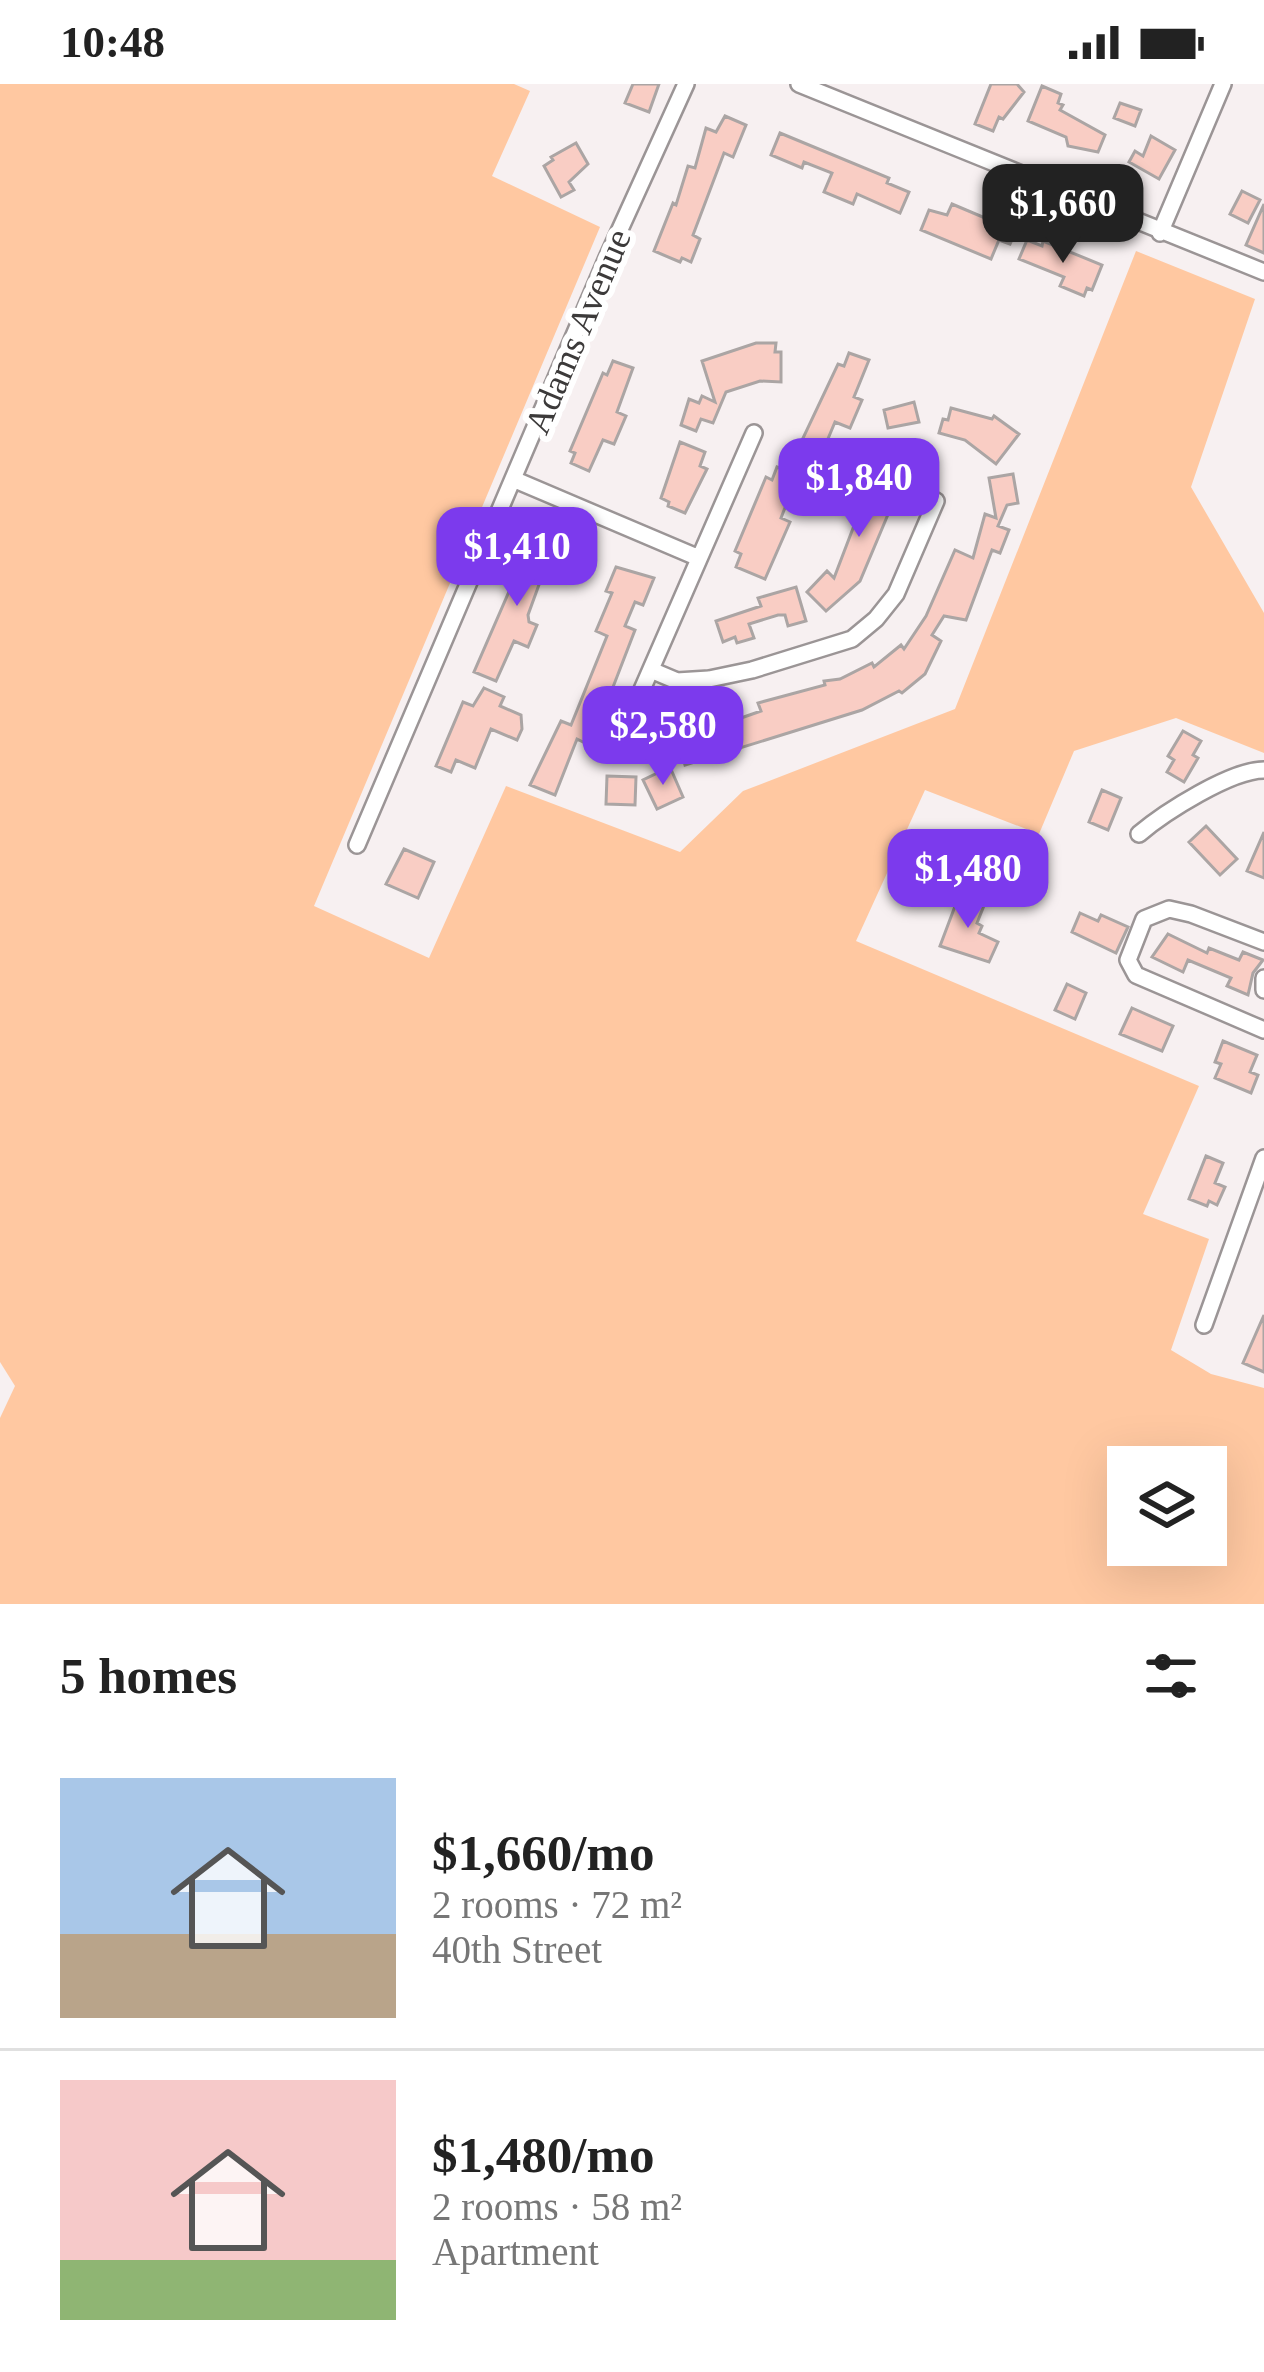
<!DOCTYPE html>
<html lang="en">
<head>
<meta charset="utf-8">
<style>
	:root { --surface:#fff; --page:#f2f2f2; --text:#222; --muted:#767676; --line:#e0e0e0; --accent:#7c3aed }
	body { margin:0; font-family:"Times New Roman",serif; background:var(--page); color:var(--text); height:100vh; display:flex; flex-direction:column; font-size:45px; white-space:nowrap }
	* { box-sizing:border-box; margin:0 }
	p { font-size:39px; color:var(--muted) }
	.icon { flex:none; width:66px; height:66px; fill:none; stroke:currentColor; stroke-width:2; stroke-linecap:round; stroke-linejoin:round }
	.map { position:relative; height:1520px; overflow:hidden }
	.sheet { display:flex; flex-direction:column; background:var(--surface); flex:1 }
	.sheet>* { flex:none }
	.controls { position:absolute; left:1107px; top:1362px; display:grid; gap:24px }
	.controls a { display:grid; place-items:center; width:120px; height:120px; border-radius:0px; background:var(--surface); box-shadow:0 12px 48px #0002; font-size:60px }
	.price { position:absolute; translate:-50% -102px; padding:0 27px; border-radius:24px; background:var(--accent); color:#fff; font-size:39px; line-height:78px; filter:drop-shadow(0 3px 6px #0008) }
	.price::after { content:''; position:absolute; left:50%; top:72px; width:36px; height:27px; margin-left:-18px; background:inherit; clip-path:polygon(0 0,100% 0,50% 100%) }
	.price.on { background:#222; color:#fff }
	ul { padding:0; list-style:none }
	li { display:flex; align-items:center; gap:36px; height:300px; padding:0 60px }
	li+li { border-top:3px solid var(--line) }
	li span { display:grid; place-items:center; flex:none; width:336px; height:240px; border-radius:0px; color:#555 }
	li>.icon { margin-inline-start:auto }
	span .icon { width:144px; height:144px; fill:#fffc; stroke-width:1 }
	li b { font-size:51px }
	h2 { display:flex; justify-content:space-between; align-items:center; height:144px; padding:0 60px; font-size:51px }
	.status { display:flex; justify-content:space-between; align-items:center; height:84px; padding:0 60px; background:var(--surface); direction:ltr }
	.status svg { height:33px; fill:currentColor }
	.map>svg:first-child { display:block }
	.green { fill:#ffc8a1; fill-rule:evenodd }
	.building { fill:#f9cdc4; stroke:#aba5a4; stroke-width:3 }
	.lines { fill:none; stroke-linecap:round; stroke-linejoin:round }
	.minor-casing { stroke:#9b9596; stroke-width:20 }
	.minor { stroke:#fff; stroke-width:15 }
	.labels { text-anchor:middle; stroke-width:12; stroke-linejoin:round; paint-order:stroke }
	.street-label { font-size:36px; fill:#3c3a3a; stroke:#fff }
</style>
</head>
<body>
<div class="status"><b>10:48</b><svg viewBox="0 0 49 12"><path d="M0 12V9h3v3zM5 12V6h3v6zM10 12V3h3v9zM15 12V0h3v12zM26 1h20v11H26zM47 4h2v5h-2z"/></svg></div>
<div class="map">
<svg width="1264" height="1520" viewBox="0 0 1264 1520">
	<rect width="100%" height="100%" fill="#f7f0f1"/>
	<path class="green" d="M0 0H514L530 7 492 92 600 143 314 822 429 874 506 702 680 768 743 707 955 625 1136 167 1255 215 1191 403 1264 529V669L1176 634 1074 667 1039 750 925 706 856 857 1199 1002 1143 1130 1209 1155 1171 1266 1211 1290 1264 1304V1520H0V1334L15 1302 0 1278ZM1128 1383H1206V1461H1128Z"/>
	<path class="building" d="M633 0H659L649 28 625 19Z
		M991 0H1017L1024 8 1003 35 999 33 993 47 975 40Z
		M1042 2 1061 10 1058 19 1063 21 1060 26 1105 51 1098 68 1068 62 1066 53 1028 37Z
		M1120 19 1141 26 1135 42 1114 34Z
		M725 32 746 41 733 73 724 69 693 151 700 155 691 178 682 174 680 178 654 167 673 119 676 121 688 82 695 84 706 44 716 48Z
		M780 49 889 94 887 99 909 108 900 129 857 110 853 120 824 108 832 89 804 78 802 84 771 71Z
		M1151 52 1175 66 1159 95 1129 78 1135 67 1143 72Z
		M576 59 588 80 569 98 574 106 561 113 544 82 553 76 551 73Z
		M1242 107 1260 116 1248 139 1230 130Z
		M952 120 1016 147 1010 160 999 156 991 175 921 146 929 126 947 131Z
		M1264 120V169L1246 161Z
		M1027 156 1042 162 1043 157 1102 181 1092 206 1087 204 1084 212 1060 202 1064 193 1019 175Z
		M756 259H776L775 268H781V298L760 297 726 308 713 339 701 335 696 347 681 341 689 315 699 319 702 312 715 318 702 277Z
		M849 269 869 276 854 313 862 316 850 344 835 338 817 381 795 371 838 280 844 282Z
		M613 277 633 284 617 328 626 332 614 360 603 356 589 387 571 379 575 369 570 367 603 289 607 291Z
		M914 318 919 338 888 344 884 326Z
		M951 324 992 335 994 332 1019 350 996 380 965 356 939 349 943 335 948 336Z
		M680 358 705 368 700 382 707 385 685 429 668 422 669 418 661 414Z
		M881 371 903 381 898 394 888 398 877 423 889 428 860 497 826 527 807 508 827 487 834 494Z
		M777 383 798 390 781 434 790 438 765 495 736 483 741 470 735 467 766 393 772 396Z
		M1013 390 1018 419 1007 421 998 442 1009 446 1000 469 992 466 966 536 944 532 932 551 941 557 925 590 902 609 899 607 862 626 685 681 678 656 761 627 758 619 825 601 824 597 840 595 872 579 874 583 901 561 904 565 926 532 955 466 973 474 985 430 996 434 989 394Z
		M535 442 556 454 528 531 529 538 537 541 528 563 514 557 496 597 474 588 514 496 520 498 531 472 524 469Z
		M616 483 654 494 643 521 635 518 625 542 635 546 603 629 587 660 577 655 555 711 530 701 561 637 571 641 607 552 596 547 612 509 606 507Z
		M796 503 806 537 788 542 785 531H778L749 540 754 554 737 559 735 553 723 558 716 537 761 522 758 514Z
		M484 604 504 613 500 622 521 631 522 645 517 656 491 645 475 684 456 676 451 688 436 682 463 618 473 622Z
		M1183 647 1201 657 1193 671 1198 674 1184 698 1167 688 1174 676 1168 672Z
		M670 683 683 713 657 725 643 696Z
		M607 692 636 693 635 721 606 720Z
		M1102 706 1121 714 1108 746 1089 738Z
		M1206 742 1237 775 1220 791 1189 758Z
		M1264 748V794L1247 787Z
		M404 765 434 778 418 814 386 800Z
		M960 809 985 819 977 839 982 842 979 849 998 858 989 878 940 862Z
		M1080 829 1098 837 1101 831 1128 843 1116 869 1072 848Z
		M1168 850 1207 869 1209 864 1239 876 1243 868 1263 876 1253 889 1248 911 1227 902 1231 894 1188 876 1183 888 1152 873Z
		M1067 900 1086 909 1075 935 1055 926Z
		M1132 924 1173 942 1162 967 1120 950Z
		M1223 957 1257 971 1250 988 1258 991 1251 1009 1215 994 1221 980 1215 978Z
		M1206 1072 1223 1079 1215 1099 1225 1103 1217 1121 1209 1117 1207 1122 1189 1115Z
		M1264 1231V1288L1243 1279Z"/>
	<g class="lines">
		<defs>
			<path id="minor" d="M799 0 1264 188
				M1160 149 1223 0
				M513 395 699 474
				M651 586 677 597 709 595 752 586 852 555 876 535 896 510 936 417
				M620 656 754 349
				M1139 750C1165 728 1231 686 1264 686
				M357 761 607 174 686 0
				M1264 858 1191 830 1169 825 1144 835 1128 876 1136 891 1264 946
				M1264 894V906
				M1204 1241 1264 1074"/>
		</defs>
		<use href="#minor" class="minor-casing"/>
		<use href="#minor" class="minor"/>
	</g>
	<g class="labels">
		<g class="street-label">
			<text transform="translate(577 247) rotate(-67)" y="13">Adams Avenue</text>
		</g>
	</g>
</svg>
<div class="controls">
<a><svg class="icon" aria-label="layers" viewBox="0 0 24 24"><path d="M12 4l9 5-9 5-9-5zM3 14l9 5 9-5"/></svg></a>
</div>
<b class="price on" style="left:1063px;top:182px">$1,660</b>
<b class="price" style="left:859px;top:456px">$1,840</b>
<b class="price" style="left:517px;top:525px">$1,410</b>
<b class="price" style="left:663px;top:704px">$2,580</b>
<b class="price" style="left:968px;top:847px">$1,480</b>
</div>
<section class="sheet">
<h2>5 homes<svg class="icon" aria-label="filters" viewBox="0 0 24 24"><path d="M4 7h16M4 17h16"/><circle cx="9" cy="7" r="2"/><circle cx="15" cy="17" r="2"/></svg></h2>
<ul>
<li><span style="background:linear-gradient(#a9c7e8 65%,#b9a48a 0)"><svg class="icon" aria-label="home" viewBox="0 0 24 24"><path d="M3 11l9-7 9 7M6 9v11h12V9"/></svg></span><div><b>$1,660/mo</b><p>2 rooms · 72 m²</p><p>40th Street</p></div></li>
<li><span style="background:linear-gradient(#f6c9c9 75%,#8fb573 0)"><svg class="icon" aria-label="home" viewBox="0 0 24 24"><path d="M3 11l9-7 9 7M6 9v11h12V9"/></svg></span><div><b>$1,480/mo</b><p>2 rooms · 58 m²</p><p>Apartment</p></div></li>
</ul>
</section>
</body>
</html>
